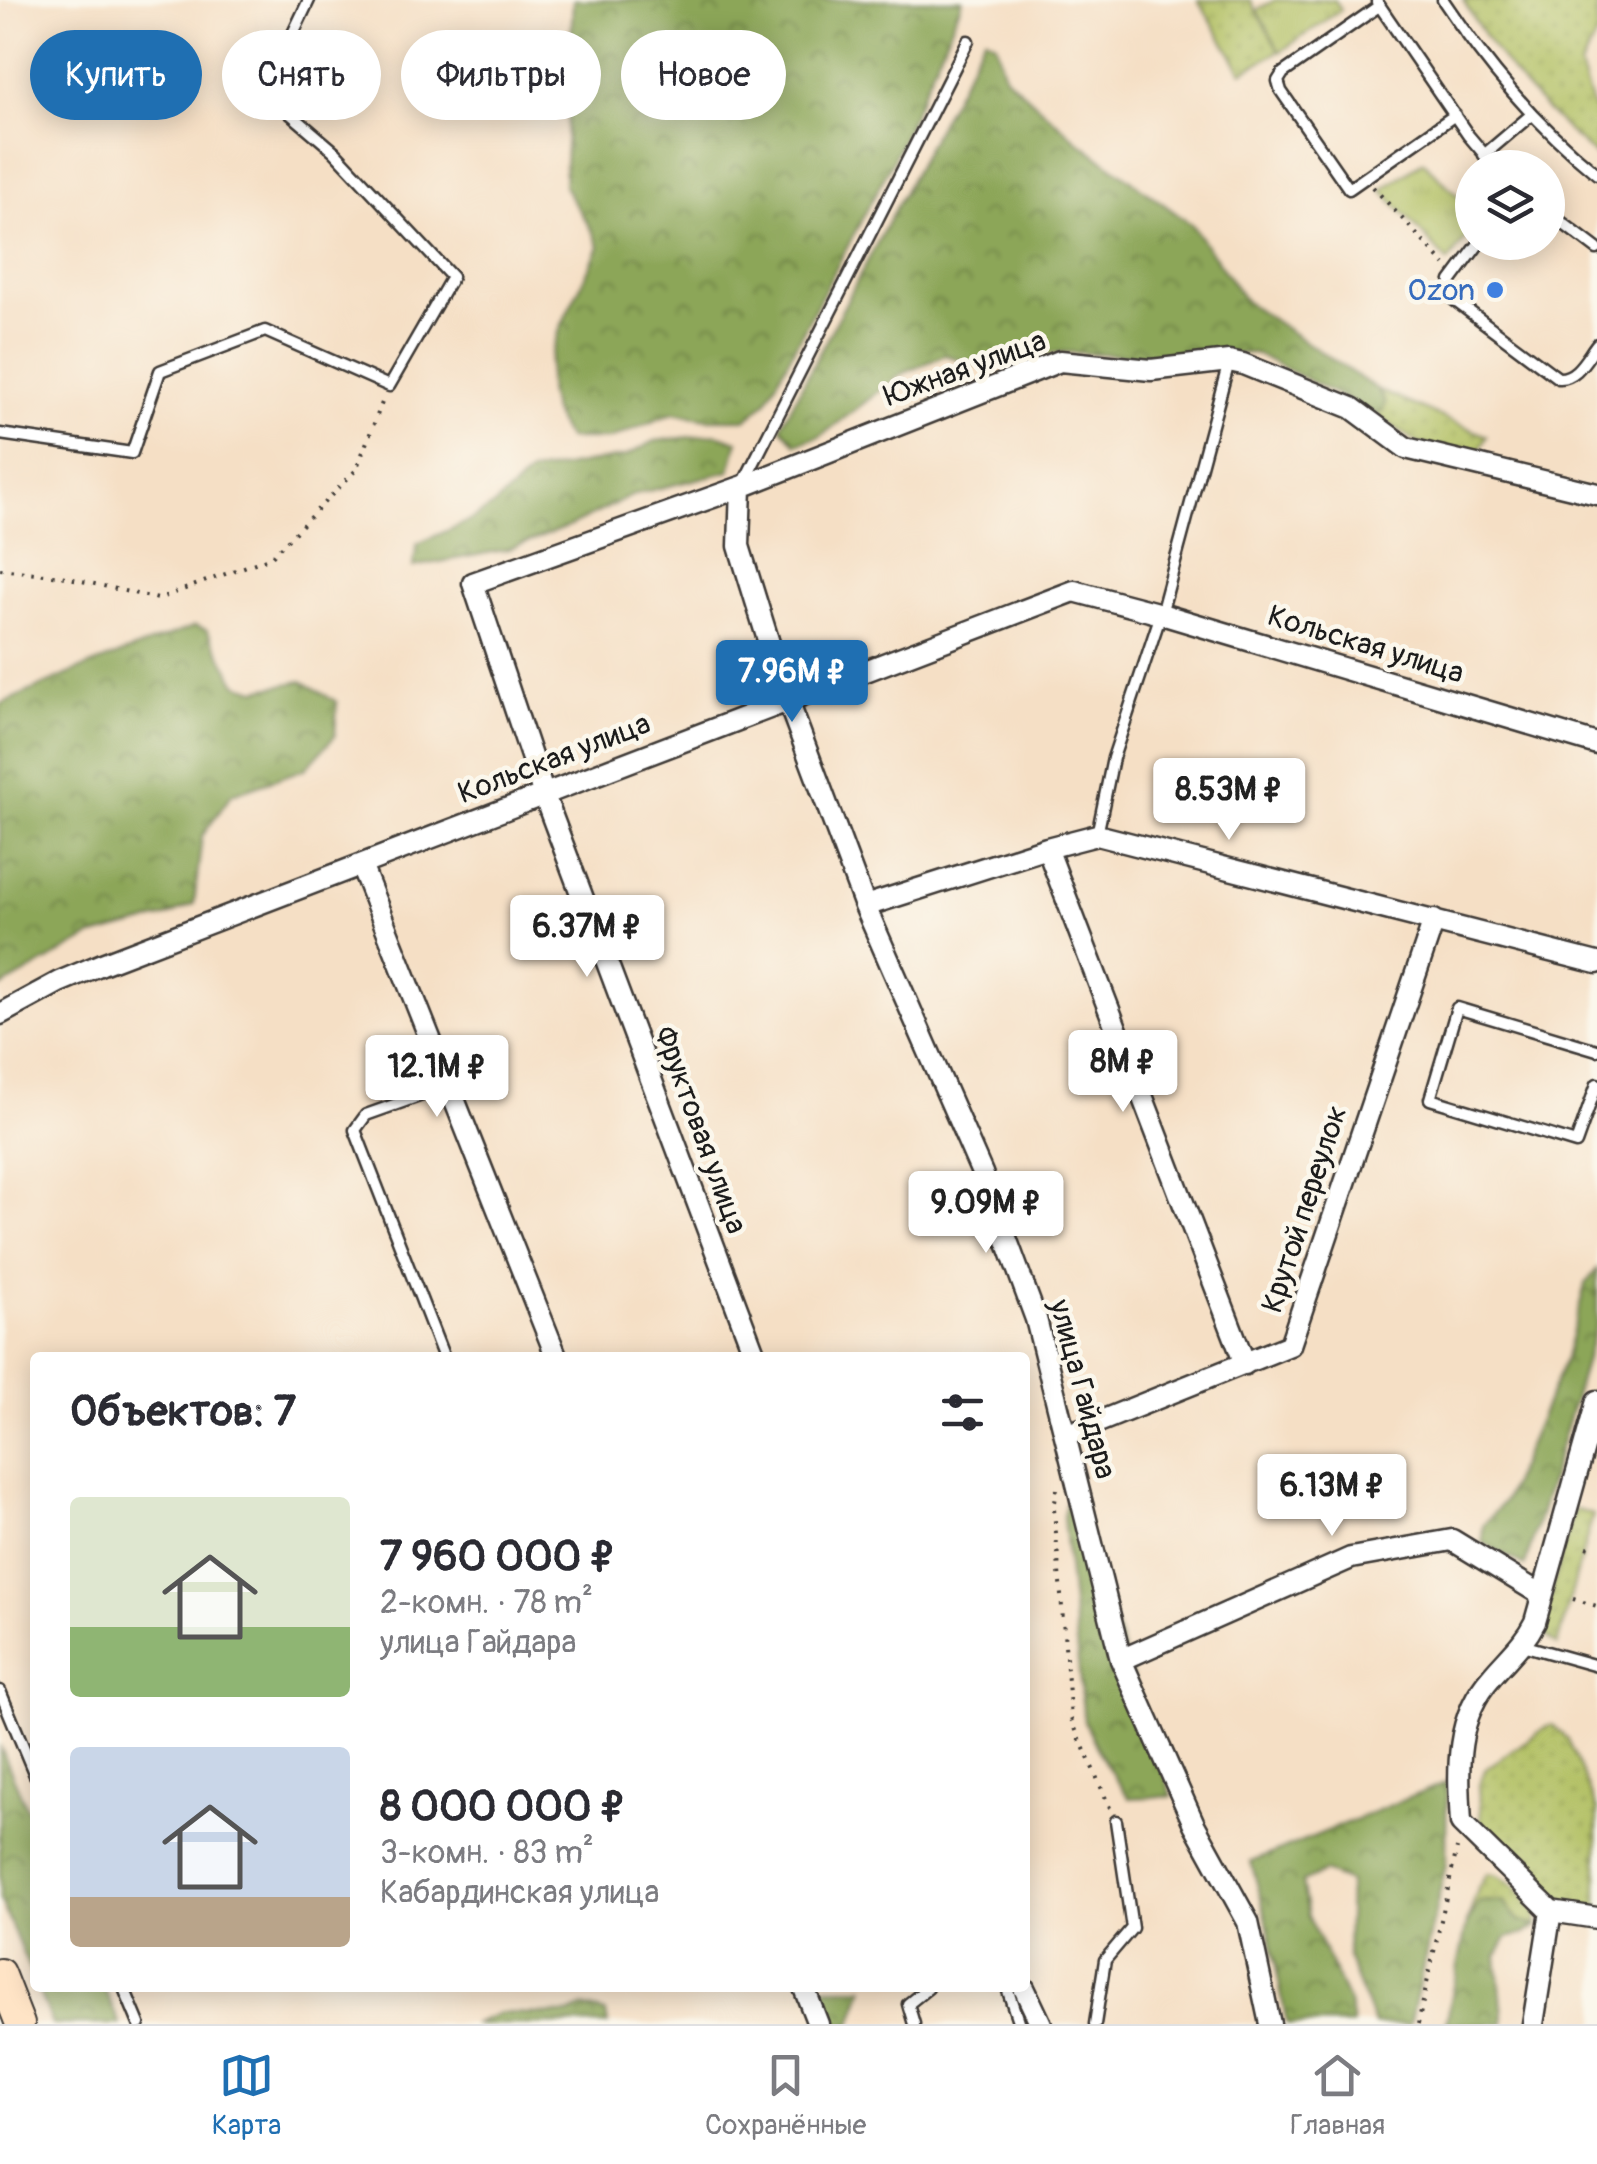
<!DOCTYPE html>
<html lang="ru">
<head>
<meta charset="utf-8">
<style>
	:root { --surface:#fff; --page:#f2f2f3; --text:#2b2b33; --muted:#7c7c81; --line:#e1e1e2; --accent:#1f6fb2 }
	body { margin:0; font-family:Pangolin,sans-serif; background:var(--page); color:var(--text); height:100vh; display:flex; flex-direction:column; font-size:38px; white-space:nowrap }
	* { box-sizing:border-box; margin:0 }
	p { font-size:32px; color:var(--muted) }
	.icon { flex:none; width:55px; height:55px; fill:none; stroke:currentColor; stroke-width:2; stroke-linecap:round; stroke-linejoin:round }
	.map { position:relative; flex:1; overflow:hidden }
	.side { position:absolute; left:30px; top:1352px; width:1000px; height:640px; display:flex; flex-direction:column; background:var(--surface); border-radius:10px; box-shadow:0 5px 25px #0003 }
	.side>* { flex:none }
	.guide { position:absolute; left:30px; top:30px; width:1000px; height:90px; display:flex; gap:20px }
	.controls { position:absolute; left:1455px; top:150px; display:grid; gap:20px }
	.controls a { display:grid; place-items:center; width:110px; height:110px; border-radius:50%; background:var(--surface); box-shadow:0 5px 25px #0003; font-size:50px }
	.price { position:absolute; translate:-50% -85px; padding:0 22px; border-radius:10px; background:#fff; color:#222; font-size:32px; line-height:65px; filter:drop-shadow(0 2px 5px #0008) }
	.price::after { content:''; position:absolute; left:50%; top:60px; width:30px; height:22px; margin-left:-15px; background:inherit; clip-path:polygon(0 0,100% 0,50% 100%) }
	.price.on { background:var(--accent); color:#fff }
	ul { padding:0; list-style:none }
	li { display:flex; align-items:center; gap:30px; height:250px; padding:0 40px }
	li span { display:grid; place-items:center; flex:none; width:280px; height:200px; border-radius:10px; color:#555 }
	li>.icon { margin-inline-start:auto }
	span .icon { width:120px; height:120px; fill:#fffc; stroke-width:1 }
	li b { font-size:42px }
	h2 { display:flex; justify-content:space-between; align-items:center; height:120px; padding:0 40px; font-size:42px }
	.pill { padding:0 35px; border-radius:45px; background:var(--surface); box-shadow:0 5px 25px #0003; font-size:35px; line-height:90px }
	.pill.on { background:var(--accent); color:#fff }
	.dock { display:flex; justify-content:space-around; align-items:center; height:140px; border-top:2px solid var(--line); background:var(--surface); font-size:28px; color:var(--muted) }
	.dock a { display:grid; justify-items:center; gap:5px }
	.dock .on { color:var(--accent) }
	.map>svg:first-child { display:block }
	.grass { fill:url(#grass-dots); stroke:#666e3f; stroke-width:2.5 }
	.forest { fill:url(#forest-crowns); stroke:#54613a; stroke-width:2.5 }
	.park { fill:url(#park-tufts); stroke:#666e3f; stroke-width:2.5 }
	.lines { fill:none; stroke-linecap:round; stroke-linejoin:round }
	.lane-casing { stroke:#3d3935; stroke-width:15 }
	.street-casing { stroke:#3d3935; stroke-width:25 }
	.secondary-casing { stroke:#3d3935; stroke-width:32 }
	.path { stroke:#3d3935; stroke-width:4; stroke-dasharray:2.5 8; stroke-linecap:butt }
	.lane { stroke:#fff; stroke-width:10 }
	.street { stroke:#fff; stroke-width:20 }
	.secondary { stroke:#ffe4c6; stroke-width:28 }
	.shop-dot { fill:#3f7fe0; stroke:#fbf7ec; stroke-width:4 }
	.labels { text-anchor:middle; stroke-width:9; stroke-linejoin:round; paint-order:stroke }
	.shop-label { font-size:30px; fill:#366cbe; stroke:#fbf7ec; text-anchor:end }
	.street-label { font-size:30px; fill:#1c1c1c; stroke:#fbf7ec }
</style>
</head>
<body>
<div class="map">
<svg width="1597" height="2024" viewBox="0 0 1597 2024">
	<defs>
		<pattern id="grass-dots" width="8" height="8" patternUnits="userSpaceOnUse" patternTransform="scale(2.5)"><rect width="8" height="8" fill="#b1bf62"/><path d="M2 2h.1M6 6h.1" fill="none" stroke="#98a454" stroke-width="1.8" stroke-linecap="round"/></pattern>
		<pattern id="forest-crowns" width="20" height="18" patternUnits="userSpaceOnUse" patternTransform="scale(2.5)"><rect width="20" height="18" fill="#8ca658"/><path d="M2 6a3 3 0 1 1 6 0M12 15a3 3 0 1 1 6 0" fill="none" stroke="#728648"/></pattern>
		<pattern id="park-tufts" width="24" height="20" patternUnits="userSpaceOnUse" patternTransform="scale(2.5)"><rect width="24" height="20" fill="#b1bf62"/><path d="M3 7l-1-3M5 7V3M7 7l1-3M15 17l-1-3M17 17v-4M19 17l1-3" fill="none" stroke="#98a454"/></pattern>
	</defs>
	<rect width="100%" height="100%" fill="#fbf7ec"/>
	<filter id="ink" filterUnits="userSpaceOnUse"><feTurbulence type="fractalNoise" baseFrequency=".01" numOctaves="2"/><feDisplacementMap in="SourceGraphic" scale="20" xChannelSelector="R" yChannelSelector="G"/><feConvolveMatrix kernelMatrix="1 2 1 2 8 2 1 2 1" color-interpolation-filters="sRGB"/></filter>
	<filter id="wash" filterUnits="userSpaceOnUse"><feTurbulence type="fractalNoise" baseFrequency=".0048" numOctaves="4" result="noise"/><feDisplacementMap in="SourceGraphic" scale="40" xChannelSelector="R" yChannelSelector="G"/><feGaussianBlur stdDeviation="2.25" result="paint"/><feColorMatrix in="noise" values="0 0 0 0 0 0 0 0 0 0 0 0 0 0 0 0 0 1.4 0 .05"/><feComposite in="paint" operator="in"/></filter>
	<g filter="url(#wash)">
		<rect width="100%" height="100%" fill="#f5dfc5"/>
		<path class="grass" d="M1198 0H1250L1279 51 1242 72Z
			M1463 0H1597V34L1580 67 1593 109 1597 112V157C1544 111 1497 63 1463 0Z
			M1378 390 1487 436 1475 458 1419 444 1375 414 1385 402Z
			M1574 1509 1593 1515 1557 1645 1546 1636 1542 1627Z
			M1551 1724 1568 1739 1597 1810V1908L1562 1902 1531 1877 1481 1822 1479 1785 1485 1769Z
			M1487 1874C1508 1874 1524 1897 1537 1912V1926L1518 1920 1503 1902 1480 1901 1467 1923 1479 1886Z"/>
		<path class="forest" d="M573 0H963L893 160 766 402 747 419H707L673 413 610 439H568C518 374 574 309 599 246 591 222 574 208 564 185Z
			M985 37 996 43 1005 76 1079 142 1192 225 1246 302 1378 390 1385 401 1383 411 1375 414 1254 353 1169 357 1061 352 984 367 945 355 902 374 821 436 796 444 781 426Z
			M717 434 738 441 730 471 636 494 568 527 509 549 413 567 417 544 469 521 495 505 530 473 626 456 655 441Z
			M195 626 207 630 237 684 256 690 302 681 337 702 335 736 305 769 232 794 202 836 194 904 166 917 90 937 0 988V704L76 671Z
			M1597 1269V1322L1525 1566 1482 1542 1483 1525 1505 1500 1566 1357 1585 1285Z
			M1069 1487 1172 1796 1129 1798 1105 1763 1084 1721 1063 1517Z
			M0 1746 35 1827V1983L0 1899Z
			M1447 1782 1446 1864 1410 2024H1374L1347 1957 1349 1882 1324 1872 1302 1882 1308 1916 1349 2003 1353 2024H1287L1266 1916 1251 1862Z
			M1480 1901 1503 1902 1518 1920 1537 1926 1523 1934 1507 1938 1497 1956 1504 2024H1446L1467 1923Z
			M37 1988H104L120 2024H52Z
			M813 1988H864L852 2024H829Z
			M583 2007 606 2013 608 2024H473L500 2013 568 2014Z"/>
		<path class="park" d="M1275 0H1335L1341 10 1280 52 1257 10Z
			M1423 161 1472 210V231L1448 262 1382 190Z"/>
	</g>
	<g filter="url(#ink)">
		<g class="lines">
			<defs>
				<path id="lane" d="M1443 0C1487 66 1535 124 1597 174
					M1377 2 1468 135 1496 168
					M1379 6 1283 73 1278 81 1281 91 1349 189 1455 115
					M1484 155 1531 115
					M1548 212 1597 249
					M1480 242 1451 281 1449 289 1454 300 1558 378C1577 379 1586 358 1597 344
					M0 434 132 453 160 371 265 331 389 386 452 277 334 151 265 92 309 0
					M742 486 968 41
					M1097 835 1113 758 1161 614 1229 362
					M1597 1050 1457 1008 1430 1099 1576 1143 1597 1084
					M444 1358 355 1130 366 1115 450 1085
					M1522 1645 1597 1666
					M0 1691 35 1775
					M124 1988 139 2024
					M1007 1988 1019 2024
					M914 2024 908 2004 928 1988
					M1095 2024 1105 1960 1132 1928 1116 1821"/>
				<path id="street" d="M741 487 739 546 782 685 865 906 982 1173 1036 1319 1121 1660 1194 1824 1248 1922 1270 2024
					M1047 848 1245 1364
					M361 865 557 1358
					M865 906 1047 848 1097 835 1597 963
					M0 1014 59 982 102 964 1074 591 1161 614 1597 744
					M756 1358 544 795 473 583 741 487 1060 361 1151 370 1229 361 1243 364 1352 408 1406 448 1597 494
					M1066 1435 1290 1345 1434 920
					M1121 1660 1351 1558 1452 1540 1542 1595
					M1551 1911 1597 1918
					M804 1988 818 2024
					M1024 1988 1041 2024
					M1533 2024 1551 1911 1461 1823C1458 1771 1454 1718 1492 1676 1508 1657 1524 1644 1535 1622L1597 1401"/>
				<path id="secondary" d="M0 1973 20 2024"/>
			</defs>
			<use href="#lane" class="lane-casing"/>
			<use href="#street" class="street-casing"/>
			<use href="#secondary" class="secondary-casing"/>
			<path class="path" d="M1373 187 1445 265
				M0 569 61 576 158 599 271 557 356 470 383 400
				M1057 1489 1054 1509 1071 1719 1111 1810
				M1587 1547 1597 1550
				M1573 1599 1597 1606
				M1418 2024 1457 1848"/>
			<use href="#lane" class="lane"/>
			<use href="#street" class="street"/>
			<use href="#secondary" class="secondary"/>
		</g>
	</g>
	<circle class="shop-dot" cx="1495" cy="290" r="10"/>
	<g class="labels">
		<g class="shop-label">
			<text x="1475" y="300">Ozon</text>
		</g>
		<g class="street-label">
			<text transform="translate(965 368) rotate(-20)" y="10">Южная улица</text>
			<text transform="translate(1366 644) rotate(17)" y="10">Кольская улица</text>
			<text transform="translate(554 758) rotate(-21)" y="10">Кольская улица</text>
			<text transform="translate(701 1130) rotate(70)" y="10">Фруктовая улица</text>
			<text transform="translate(1304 1209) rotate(-72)" y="10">Крутой переулок</text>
			<text transform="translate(1083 1389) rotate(75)" y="10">улица Гайдара</text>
		</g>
	</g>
</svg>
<div class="controls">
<a><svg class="icon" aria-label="layers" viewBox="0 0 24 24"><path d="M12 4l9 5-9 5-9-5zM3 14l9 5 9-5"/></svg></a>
</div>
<b class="price on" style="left:792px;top:725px">7.96M ₽</b>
<b class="price" style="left:1229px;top:843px">8.53M ₽</b>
<b class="price" style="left:587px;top:980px">6.37M ₽</b>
<b class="price" style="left:1123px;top:1115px">8M ₽</b>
<b class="price" style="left:437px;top:1120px">12.1M ₽</b>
<b class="price" style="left:986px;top:1256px">9.09M ₽</b>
<b class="price" style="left:1332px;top:1539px">6.13M ₽</b>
<div class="guide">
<a class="pill on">Купить</a>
<a class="pill">Снять</a>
<a class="pill">Фильтры</a>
<a class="pill">Новое</a>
</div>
<section class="side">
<h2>Объектов: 7<svg class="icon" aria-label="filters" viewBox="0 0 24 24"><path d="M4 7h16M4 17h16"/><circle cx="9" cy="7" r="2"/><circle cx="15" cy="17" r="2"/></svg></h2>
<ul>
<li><span style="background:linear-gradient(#dfe7d0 65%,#8fb573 0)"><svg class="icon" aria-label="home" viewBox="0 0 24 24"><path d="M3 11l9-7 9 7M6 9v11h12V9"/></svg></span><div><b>7 960 000 ₽</b><p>2-комн. · 78 m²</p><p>улица Гайдара</p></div></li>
<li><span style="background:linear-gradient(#c9d6e8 75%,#b9a48a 0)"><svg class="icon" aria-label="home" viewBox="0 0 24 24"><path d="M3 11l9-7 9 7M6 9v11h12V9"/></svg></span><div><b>8 000 000 ₽</b><p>3-комн. · 83 m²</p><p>Кабардинская улица</p></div></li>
</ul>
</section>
</div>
<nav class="dock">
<a class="on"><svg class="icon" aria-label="map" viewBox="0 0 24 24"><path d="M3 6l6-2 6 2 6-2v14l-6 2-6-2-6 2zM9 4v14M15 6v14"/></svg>Карта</a>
<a><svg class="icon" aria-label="saved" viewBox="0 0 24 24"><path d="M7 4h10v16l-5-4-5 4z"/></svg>Сохранённые</a>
<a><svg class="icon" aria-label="home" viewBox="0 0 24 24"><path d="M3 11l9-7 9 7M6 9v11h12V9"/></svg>Главная</a>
</nav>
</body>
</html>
